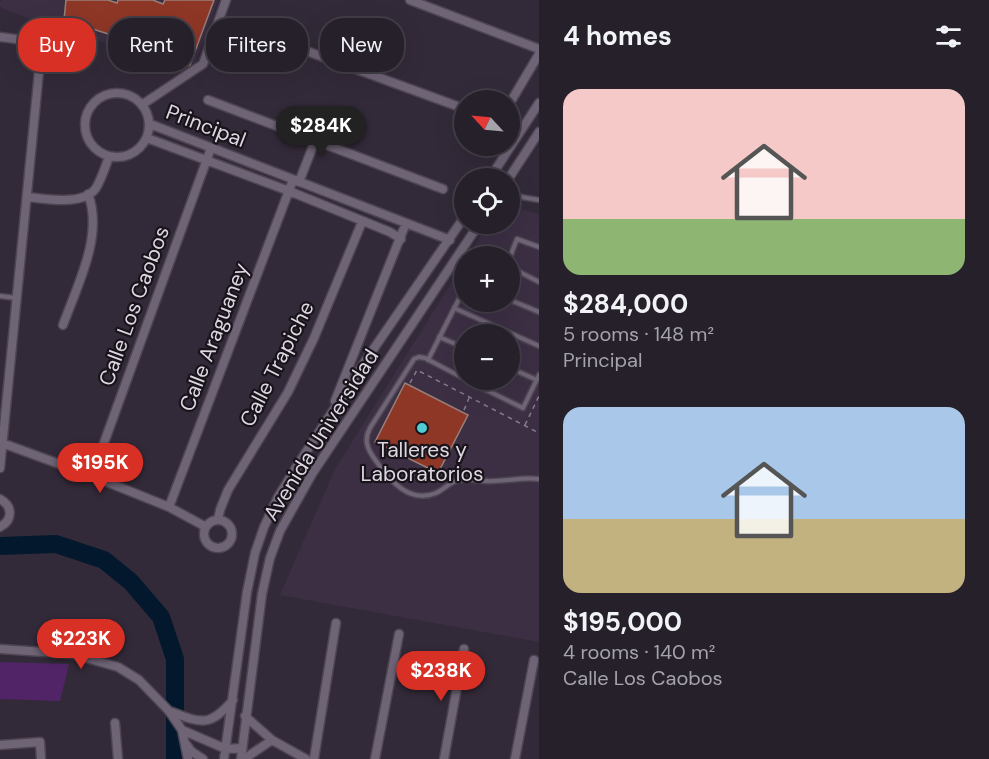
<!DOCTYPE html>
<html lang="en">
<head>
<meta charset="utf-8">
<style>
	:root { --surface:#26202b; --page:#2e2833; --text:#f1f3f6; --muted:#a4a3a9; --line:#423e47; --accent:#d93025 }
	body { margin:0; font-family:"DM Sans",sans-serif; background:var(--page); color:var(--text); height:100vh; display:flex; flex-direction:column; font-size:22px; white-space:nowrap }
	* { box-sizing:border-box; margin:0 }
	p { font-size:20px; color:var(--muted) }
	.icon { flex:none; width:33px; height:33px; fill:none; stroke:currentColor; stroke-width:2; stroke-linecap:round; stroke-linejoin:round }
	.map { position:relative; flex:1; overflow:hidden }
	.sheet { display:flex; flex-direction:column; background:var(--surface); width:450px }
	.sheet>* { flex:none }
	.hud { position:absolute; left:18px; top:18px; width:430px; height:54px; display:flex; gap:12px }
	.needle { width:39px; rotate:296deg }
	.fabs { position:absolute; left:454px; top:90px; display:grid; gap:12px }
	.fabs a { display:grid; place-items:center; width:66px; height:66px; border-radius:50%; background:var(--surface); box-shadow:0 6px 24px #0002,0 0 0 2px var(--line); font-size:30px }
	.price { position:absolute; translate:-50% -51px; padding:0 14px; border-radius:21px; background:var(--accent); color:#fff; font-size:20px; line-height:39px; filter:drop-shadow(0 2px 3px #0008) }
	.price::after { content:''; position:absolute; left:50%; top:36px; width:18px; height:14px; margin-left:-9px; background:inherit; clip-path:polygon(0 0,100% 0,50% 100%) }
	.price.selected { background:#222; color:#fff }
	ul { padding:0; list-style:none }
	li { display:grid; align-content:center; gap:12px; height:318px; padding:0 24px }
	li span { display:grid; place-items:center; height:186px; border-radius:18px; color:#555 }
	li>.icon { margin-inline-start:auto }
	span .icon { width:108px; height:108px; fill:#fffc; stroke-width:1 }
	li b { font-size:26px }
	h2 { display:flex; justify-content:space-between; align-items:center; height:72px; padding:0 24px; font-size:26px }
	.chip { padding:0 21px; border-radius:24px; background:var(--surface); box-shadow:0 6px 24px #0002,0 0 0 2px var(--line); font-size:21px; line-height:54px }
	.chip.selected { background:var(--accent); color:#fff }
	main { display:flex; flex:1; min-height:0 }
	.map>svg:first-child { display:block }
	.built { fill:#3c2f44; fill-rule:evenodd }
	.green { fill:#512467 }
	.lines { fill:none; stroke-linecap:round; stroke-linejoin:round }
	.river { stroke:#04182d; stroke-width:18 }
	.building { fill:#8f3727; stroke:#977f7a; stroke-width:1.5 }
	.lane-casing { stroke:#4d4552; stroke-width:7 }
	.street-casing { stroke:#4d4552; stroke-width:11 }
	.path { stroke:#857d8a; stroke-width:1.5; stroke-dasharray:4.5 4.5; stroke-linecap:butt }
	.lane { stroke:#6f6476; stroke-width:4 }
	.street { stroke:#6f6476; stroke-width:8 }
	.poi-dot { fill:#51ccd1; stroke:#19141b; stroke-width:2 }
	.labels { text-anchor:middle; stroke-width:4.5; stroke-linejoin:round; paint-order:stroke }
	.street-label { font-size:21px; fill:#ddd7e1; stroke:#19141b }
	.poi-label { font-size:21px; fill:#ddd7e1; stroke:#19141b }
</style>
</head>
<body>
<main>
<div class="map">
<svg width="539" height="759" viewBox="0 0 539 759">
	<rect width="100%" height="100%" fill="#332a39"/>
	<path class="built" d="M2 0H218L192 71 22 16 0 7V2Z
		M510 207 539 214V642L280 595 335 469 465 261V302H510V256H468L488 224H510ZM465 334H510V380H465Z"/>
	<path class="green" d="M0 662 69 664 60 701 0 699Z"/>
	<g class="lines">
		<path class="river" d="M0 546 56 544 104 560 131 582 161 617 175 659V759"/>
	</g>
	<path class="building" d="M66 0H108L117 3 118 0H153L163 4 165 0H214L190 65 188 66 153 53 160 33 142 27 135 45 120 40 121 38 64 20Z
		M405 383 468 415 438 473 375 442Z"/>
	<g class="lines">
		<defs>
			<path id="lane" d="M510 195 539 200
				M510 257 517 239 539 247
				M510 267 539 282
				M510 278 515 269
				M0 296 16 298
				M510 300 539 312
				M454 308 539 346
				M439 337 465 348
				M428 360 465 287
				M510 368 537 380
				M465 379 425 358 419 357 414 359 370 428C363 441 368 450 376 461 390 481 410 504 436 493 445 489 450 481 460 480 471 478 482 482 493 481 508 481 523 477 539 479
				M466 380 523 408 539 375"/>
			<path id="street" d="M410 0 539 49
				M219 19 465 109
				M0 37 23 40 38 46 40 61 0 468
				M85 125a32 32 0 1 1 64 0a32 32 0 1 1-64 0Z
				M208 100 443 189
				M510 103 539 54
				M143 104 203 64 226 0
				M150 124 450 240
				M147 138 289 191 390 232 401 239
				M490 178 539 103
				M509 178 539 132
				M299 182 315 141
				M28 197C46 199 84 206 96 188 102 178 105 167 109 157
				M63 325C77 286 104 235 88 194
				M335 401 406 223
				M2 443 92 476 169 507 206 527
				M92 476 211 148
				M0 499C13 506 13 520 0 527
				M169 507 293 180
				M218 520 220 510 228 490 288 392 314 338 362 222
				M204 534a14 14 0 1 1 28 0a14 14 0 1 1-28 0Z
				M0 649 72 654 118 667 139 680 169 711 182 730 188 759
				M169 711C201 723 209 728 233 700
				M245 716 272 740 306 759
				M115 723 118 759
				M182 730 226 749 242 748
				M186 744 191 751 203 759
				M0 745 40 742 41 759
				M224 759 247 592 255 553 264 527 278 497 297 466 366 360 465 216
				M241 759 262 594 270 558 280 531 312 474 479 224
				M244 759 272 740
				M314 759 336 623
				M375 759 399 634
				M444 759 464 649
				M515 759 534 660"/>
		</defs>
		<use href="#lane" class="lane-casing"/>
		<use href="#street" class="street-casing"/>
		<path class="path" d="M410 383 417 370 539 433
			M464 410 469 398
			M525 425 539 396"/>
		<use href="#lane" class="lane"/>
		<use href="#street" class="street"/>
	</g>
	<circle class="poi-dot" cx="422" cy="428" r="6"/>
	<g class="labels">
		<g class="street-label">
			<text transform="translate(206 126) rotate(21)" y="7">Principal</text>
			<text transform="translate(134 306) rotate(-70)" y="7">Calle Los Caobos</text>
			<text transform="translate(214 337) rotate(-69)" y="7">Calle Araguaney</text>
			<text transform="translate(277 364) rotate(-63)" y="7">Calle Trapiche</text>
			<text transform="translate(321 435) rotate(-58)" y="7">Avenida Universidad</text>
		</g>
		<g class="poi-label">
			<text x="422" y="457">Talleres y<tspan x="422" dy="24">Laboratorios</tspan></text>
		</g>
	</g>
</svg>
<div class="fabs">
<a><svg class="needle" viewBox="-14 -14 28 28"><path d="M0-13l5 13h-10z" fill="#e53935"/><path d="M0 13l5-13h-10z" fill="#a4a3a9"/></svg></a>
<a><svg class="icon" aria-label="locate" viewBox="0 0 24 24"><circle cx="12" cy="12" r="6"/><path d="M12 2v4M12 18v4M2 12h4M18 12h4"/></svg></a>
<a>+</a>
<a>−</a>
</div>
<b class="price selected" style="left:321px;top:157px">$284K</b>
<b class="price" style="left:100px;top:494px">$195K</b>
<b class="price" style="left:81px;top:670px">$223K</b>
<b class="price" style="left:441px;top:702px">$238K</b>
<div class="hud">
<a class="chip selected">Buy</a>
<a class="chip">Rent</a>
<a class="chip">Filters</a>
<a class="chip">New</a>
</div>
</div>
<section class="sheet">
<h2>4 homes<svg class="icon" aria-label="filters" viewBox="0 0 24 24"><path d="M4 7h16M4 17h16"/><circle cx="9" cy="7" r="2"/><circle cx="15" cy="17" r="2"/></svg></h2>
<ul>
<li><span style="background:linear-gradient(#f6c9c9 70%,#8fb573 0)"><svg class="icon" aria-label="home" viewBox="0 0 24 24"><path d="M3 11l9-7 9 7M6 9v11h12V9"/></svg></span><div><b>$284,000</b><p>5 rooms · 148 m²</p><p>Principal</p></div></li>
<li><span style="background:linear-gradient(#a9c7e8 60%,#c2b280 0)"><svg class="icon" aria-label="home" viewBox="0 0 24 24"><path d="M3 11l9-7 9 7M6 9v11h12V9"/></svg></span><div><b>$195,000</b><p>4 rooms · 140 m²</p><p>Calle Los Caobos</p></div></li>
</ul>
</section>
</main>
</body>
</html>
